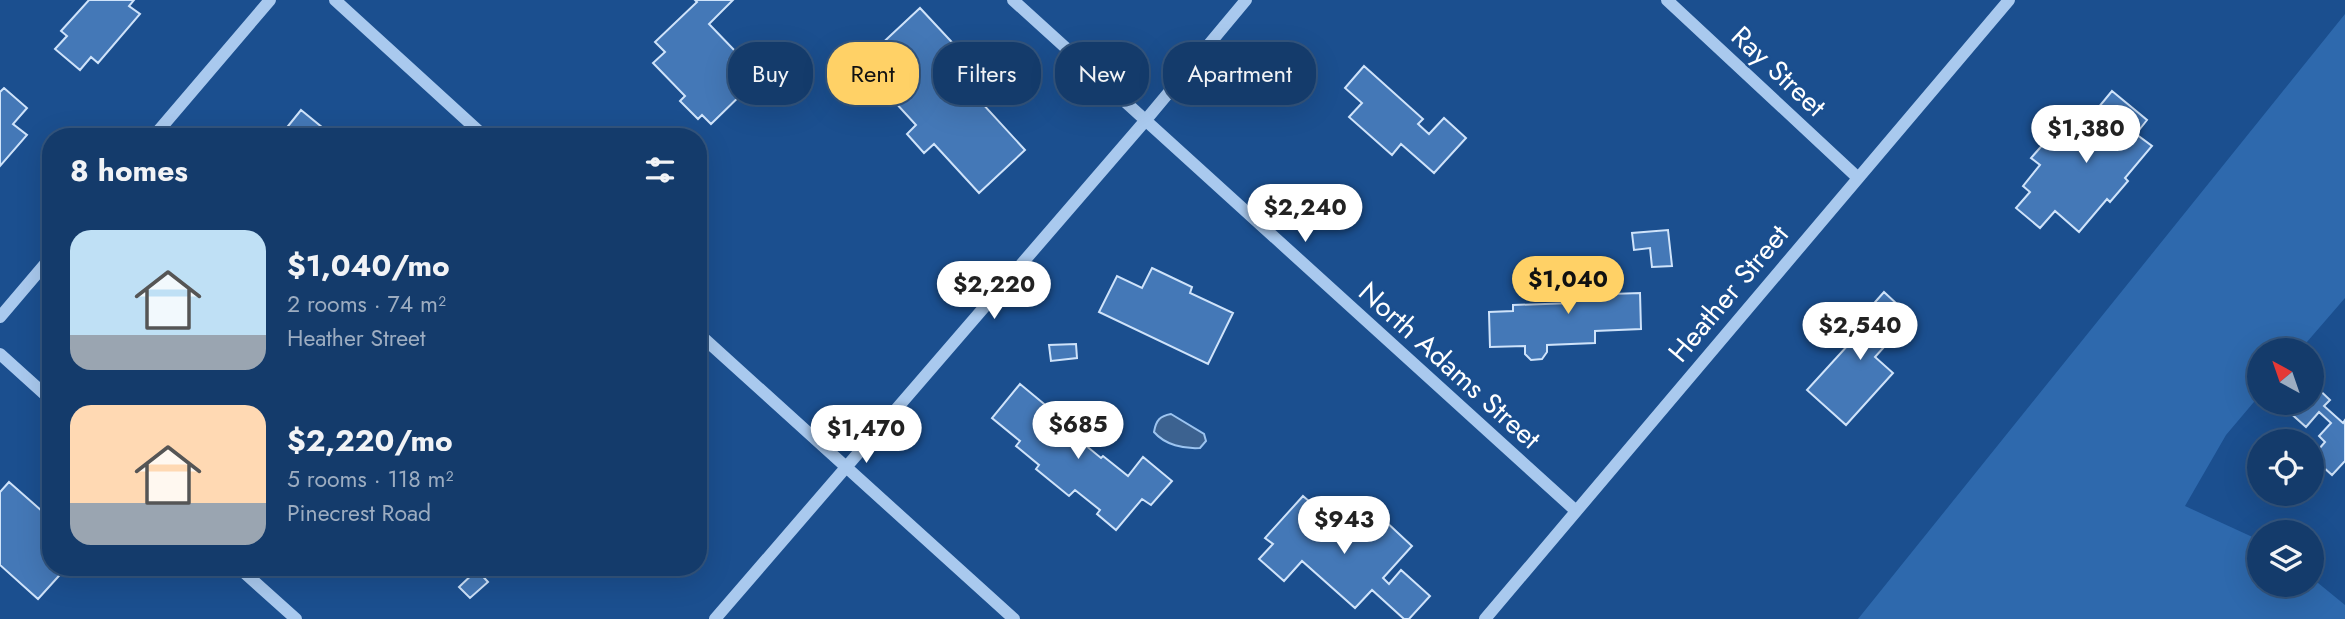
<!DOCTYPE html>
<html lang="en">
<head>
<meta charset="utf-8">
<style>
	:root { --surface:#143b6b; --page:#214673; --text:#f1f3f6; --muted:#9dadc1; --line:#33557e; --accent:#ffd166 }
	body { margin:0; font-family:Jost,sans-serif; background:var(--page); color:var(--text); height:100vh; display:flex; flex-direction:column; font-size:26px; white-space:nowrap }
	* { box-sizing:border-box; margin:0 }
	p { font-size:23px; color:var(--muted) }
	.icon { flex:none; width:38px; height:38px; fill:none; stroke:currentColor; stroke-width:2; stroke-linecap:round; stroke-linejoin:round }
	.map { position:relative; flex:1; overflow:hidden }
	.details { position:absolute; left:42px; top:128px; width:665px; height:448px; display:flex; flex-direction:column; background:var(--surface); border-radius:28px; box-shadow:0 7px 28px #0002,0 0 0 2px var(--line) }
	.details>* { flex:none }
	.banner { position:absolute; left:728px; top:42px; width:665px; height:63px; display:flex; gap:14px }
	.needle { width:46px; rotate:320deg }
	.tools { position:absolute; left:2247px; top:338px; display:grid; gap:14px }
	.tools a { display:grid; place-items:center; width:77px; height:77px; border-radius:50%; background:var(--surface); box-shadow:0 7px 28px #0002,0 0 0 2px var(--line); font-size:35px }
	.price { position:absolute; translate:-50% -60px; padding:0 16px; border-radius:24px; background:#fff; color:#222; font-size:23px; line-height:46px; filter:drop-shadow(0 2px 4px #0008) }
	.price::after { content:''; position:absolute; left:50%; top:42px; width:21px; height:16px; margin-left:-10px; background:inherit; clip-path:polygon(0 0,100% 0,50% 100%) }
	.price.selected { background:var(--accent); color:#111 }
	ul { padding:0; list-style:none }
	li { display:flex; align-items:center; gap:21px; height:175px; padding:0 28px }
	li span { display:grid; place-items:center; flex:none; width:196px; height:140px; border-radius:21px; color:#555 }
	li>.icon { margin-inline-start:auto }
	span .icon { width:84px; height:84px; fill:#fffc; stroke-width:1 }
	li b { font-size:30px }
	h2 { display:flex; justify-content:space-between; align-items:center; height:84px; padding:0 28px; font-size:30px }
	.chip { padding:0 24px; border-radius:28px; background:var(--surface); box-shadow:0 7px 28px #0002,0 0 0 2px var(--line); font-size:24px; line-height:63px }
	.chip.selected { background:var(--accent); color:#111 }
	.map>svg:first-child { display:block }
	.green { fill:#2e69ad }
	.water { fill:#3c6290; stroke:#9cc4f0; stroke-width:2 }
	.building { fill:#4478b7; stroke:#cfe3fa; stroke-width:2 }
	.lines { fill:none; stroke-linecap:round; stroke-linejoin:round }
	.minor { stroke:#a9c9ee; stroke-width:12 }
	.labels { text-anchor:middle; stroke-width:5; stroke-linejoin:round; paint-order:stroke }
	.street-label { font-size:28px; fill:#fff; stroke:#1b4f8f }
</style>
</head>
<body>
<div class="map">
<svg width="2345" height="619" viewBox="0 0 2345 619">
	<rect width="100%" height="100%" fill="#1b4f8f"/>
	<path class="green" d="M2345 14V298L2300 350H2259V396L2226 435 2185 506 2259 540V584H2312V578L2345 605V619H1858Z"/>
	<path class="water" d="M1171 414 1204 434 1206 441 1200 448C1184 449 1165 445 1154 432 1156 420 1160 416 1171 414Z"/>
	<path class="building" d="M89 0H134L129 6 140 14 98 63 91 57 80 70 55 49 67 36 61 31Z
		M695 0H733L709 24 737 53 729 60 752 84 711 124 702 115 698 119 680 101 685 96 653 63 665 52 655 42 697 2Z
		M920 8 962 53 948 66 1025 150 979 193 934 144 924 153 907 134 916 125 860 64Z
		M1364 66 1423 119 1418 124 1429 134 1444 118 1466 138 1434 173 1401 144 1392 155 1349 117 1362 103 1345 88Z
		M4 88 27 108 13 124 27 135 0 166V92Z
		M2112 91 2147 120 2136 134 2152 146 2125 178 2128 181 2110 202 2107 199 2079 232 2055 211 2040 228 2016 208 2030 192 2023 186 2040 165 2031 158 2046 141 2055 148 2084 114 2089 119Z
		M301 110 323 128 317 136H280Z
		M1668 230 1672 266 1652 267 1650 248 1634 250 1632 233Z
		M1611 265V294L1640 293 1641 329 1595 331V343L1547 345V352L1542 359 1531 360 1525 354V346L1490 347 1489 312 1513 311V305L1573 303 1572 267Z
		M1152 268 1192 287 1190 293 1233 313 1208 364 1099 312 1117 276 1142 288Z
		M1884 292 1911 317 1875 357 1893 373 1846 425 1807 390 1860 332 1854 326Z
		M1076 344 1077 358 1051 361 1049 345Z
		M2312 383 2330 400 2324 406 2343 423 2345 420V461L2332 475 2312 457 2325 442 2319 436 2331 423 2319 412 2306 427 2278 402H2312Z
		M1020 384 1049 408 1045 412 1101 458 1103 456 1128 476 1143 457 1172 481 1151 505 1142 499 1116 530 1097 514 1100 510 1075 490 1069 496 1036 469 1039 465 1016 446 1020 441 992 418Z
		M9 482 51 519V529L45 536 51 541V567H67L38 599 0 565V492Z
		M1303 496 1332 521 1345 507 1372 532 1383 519 1412 546 1383 578 1389 584 1401 570 1430 596 1409 619H1404L1372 590 1355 608 1302 561 1284 581 1259 559 1273 544 1265 538Z
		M477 570 488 582 470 598 459 587Z"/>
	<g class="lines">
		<path class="minor" d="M335 0 484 136
			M1013 0 1576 511
			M1667 0 1857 177
			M154 136 270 0
			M0 317 51 257
			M698 333 1014 619
			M0 354 51 400
			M238 567 296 619
			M715 619 1145 121 1246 0
			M1485 619 2009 0"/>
	</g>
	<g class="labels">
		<g class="street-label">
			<text transform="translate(1779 71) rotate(43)" y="10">Ray Street</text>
			<text transform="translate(1728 293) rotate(-50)" y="10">Heather Street</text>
			<text transform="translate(1450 365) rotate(42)" y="10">North Adams Street</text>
		</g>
	</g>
</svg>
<div class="tools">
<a><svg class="needle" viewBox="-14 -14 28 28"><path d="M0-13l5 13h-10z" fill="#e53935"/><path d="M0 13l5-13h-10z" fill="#9dadc1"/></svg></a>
<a><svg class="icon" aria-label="locate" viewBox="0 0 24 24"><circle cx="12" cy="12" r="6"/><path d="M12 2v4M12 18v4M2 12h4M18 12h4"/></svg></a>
<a><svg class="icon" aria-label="layers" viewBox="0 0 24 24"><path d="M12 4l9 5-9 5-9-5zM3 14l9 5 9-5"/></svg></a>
</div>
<b class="price" style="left:2086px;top:165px">$1,380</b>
<b class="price" style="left:1305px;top:244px">$2,240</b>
<b class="price selected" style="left:1568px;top:316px">$1,040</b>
<b class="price" style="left:994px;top:321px">$2,220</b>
<b class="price" style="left:1860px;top:362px">$2,540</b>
<b class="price" style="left:1078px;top:461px">$685</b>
<b class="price" style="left:866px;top:465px">$1,470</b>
<b class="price" style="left:1344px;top:556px">$943</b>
<div class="banner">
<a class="chip">Buy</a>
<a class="chip selected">Rent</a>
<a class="chip">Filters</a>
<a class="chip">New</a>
<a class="chip">Apartment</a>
</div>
<section class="details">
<h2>8 homes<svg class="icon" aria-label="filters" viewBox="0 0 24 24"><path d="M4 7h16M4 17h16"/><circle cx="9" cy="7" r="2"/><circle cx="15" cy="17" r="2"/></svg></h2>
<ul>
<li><span style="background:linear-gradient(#bfe0f5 75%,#9aa5b1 0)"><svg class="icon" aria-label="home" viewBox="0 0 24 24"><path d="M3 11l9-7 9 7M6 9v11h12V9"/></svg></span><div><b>$1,040/mo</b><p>2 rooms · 74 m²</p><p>Heather Street</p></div></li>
<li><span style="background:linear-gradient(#ffd9b3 70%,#9aa5b1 0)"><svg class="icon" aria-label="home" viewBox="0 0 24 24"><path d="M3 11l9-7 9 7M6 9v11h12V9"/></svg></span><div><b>$2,220/mo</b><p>5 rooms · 118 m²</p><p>Pinecrest Road</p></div></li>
</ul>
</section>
</div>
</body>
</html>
